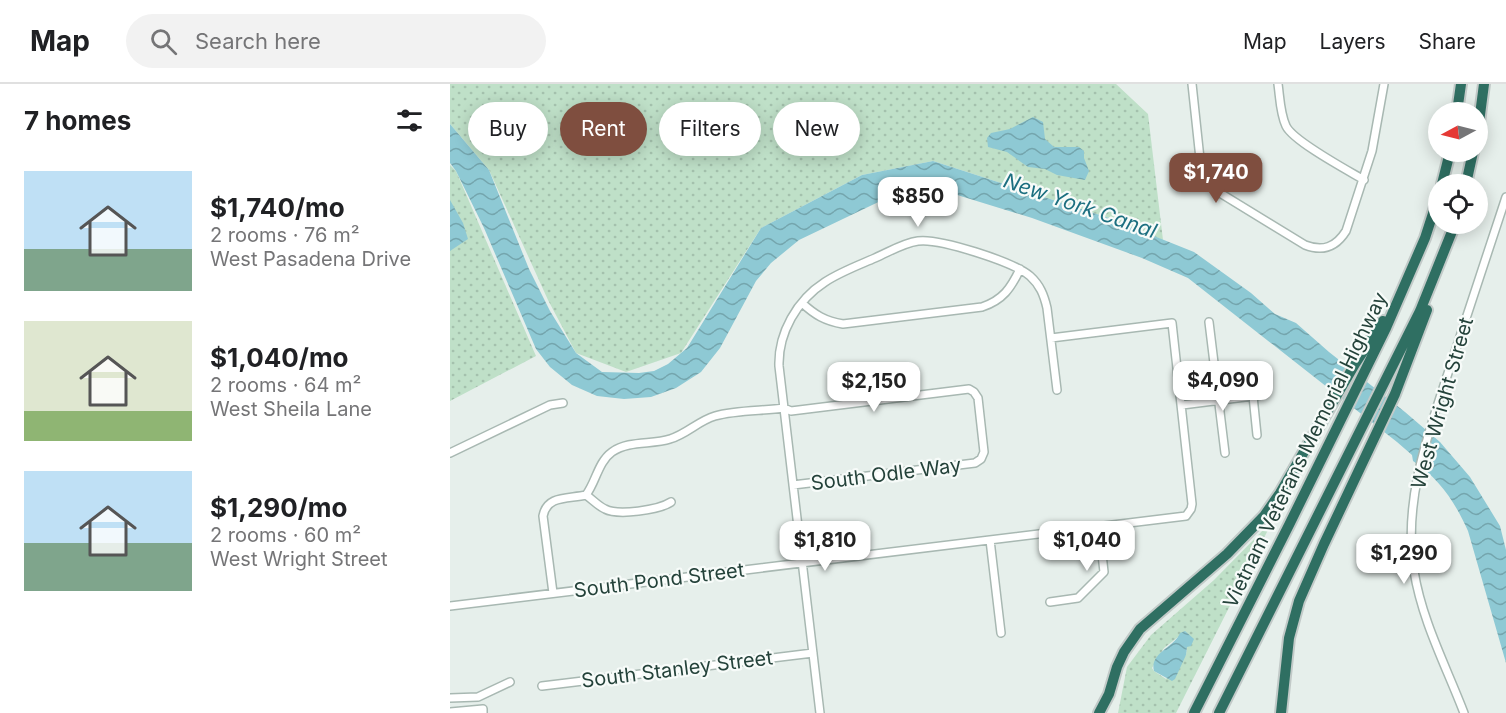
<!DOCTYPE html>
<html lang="en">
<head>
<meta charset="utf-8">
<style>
	:root { --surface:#fff; --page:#f2f2f2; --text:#202124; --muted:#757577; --line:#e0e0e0; --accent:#7f4e3f }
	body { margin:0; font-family:Inter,sans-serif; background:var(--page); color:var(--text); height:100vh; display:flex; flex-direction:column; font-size:22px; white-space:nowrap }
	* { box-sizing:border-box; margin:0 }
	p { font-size:20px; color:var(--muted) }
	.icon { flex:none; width:33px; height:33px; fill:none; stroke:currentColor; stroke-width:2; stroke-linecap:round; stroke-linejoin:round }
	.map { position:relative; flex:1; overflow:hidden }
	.details { display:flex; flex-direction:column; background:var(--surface); width:450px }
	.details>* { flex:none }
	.guide { position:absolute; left:18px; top:18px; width:570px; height:54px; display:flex; gap:12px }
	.needle { width:39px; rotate:263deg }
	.fabs { position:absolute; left:978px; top:18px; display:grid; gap:12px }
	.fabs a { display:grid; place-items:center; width:60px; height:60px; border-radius:50%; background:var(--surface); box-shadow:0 3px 15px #0003; font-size:30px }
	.price { position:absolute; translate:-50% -51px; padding:0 14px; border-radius:12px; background:#fff; color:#222; font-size:20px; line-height:39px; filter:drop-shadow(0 2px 3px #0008) }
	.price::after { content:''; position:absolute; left:50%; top:36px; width:18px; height:14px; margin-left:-9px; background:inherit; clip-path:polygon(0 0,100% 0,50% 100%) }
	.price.on { background:var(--accent); color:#fff }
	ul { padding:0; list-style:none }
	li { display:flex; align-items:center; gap:18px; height:150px; padding:0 24px }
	li span { display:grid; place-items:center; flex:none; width:168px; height:120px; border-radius:0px; color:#555 }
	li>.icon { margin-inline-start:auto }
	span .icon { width:72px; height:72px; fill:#fffc; stroke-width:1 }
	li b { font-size:26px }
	h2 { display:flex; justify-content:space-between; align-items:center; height:72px; padding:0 24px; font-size:26px }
	.chip { padding:0 21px; border-radius:27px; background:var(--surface); box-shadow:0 3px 15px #0003; font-size:21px; line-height:54px }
	.chip.on { background:var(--accent); color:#fff }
	header { display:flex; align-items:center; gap:36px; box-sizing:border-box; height:84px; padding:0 30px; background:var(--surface); border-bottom:2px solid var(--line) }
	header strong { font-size:28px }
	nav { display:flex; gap:33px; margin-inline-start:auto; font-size:21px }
	.search { width:420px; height:54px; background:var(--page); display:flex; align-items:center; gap:15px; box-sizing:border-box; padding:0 21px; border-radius:33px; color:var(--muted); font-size:22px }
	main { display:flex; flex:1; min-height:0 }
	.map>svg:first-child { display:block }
	.grass { fill:url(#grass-dots); fill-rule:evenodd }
	.water { fill:url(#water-waves) }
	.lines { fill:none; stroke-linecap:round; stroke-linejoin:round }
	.minor-casing { stroke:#a8b8b2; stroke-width:10 }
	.highway-casing { stroke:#c2cac8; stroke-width:14 }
	.minor { stroke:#fff; stroke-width:7 }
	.highway { stroke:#2f6f62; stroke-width:10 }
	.labels { text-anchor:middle; stroke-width:4.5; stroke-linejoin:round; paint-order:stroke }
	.street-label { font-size:20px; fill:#24423a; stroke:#f7fbf9 }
	.water-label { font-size:21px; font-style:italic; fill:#1c6f80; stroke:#f7fbf9 }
</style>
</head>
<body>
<header>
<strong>Map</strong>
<div class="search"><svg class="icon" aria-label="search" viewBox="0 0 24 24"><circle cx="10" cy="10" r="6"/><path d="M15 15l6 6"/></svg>Search here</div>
<nav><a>Map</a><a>Layers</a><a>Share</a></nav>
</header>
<main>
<section class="details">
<h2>7 homes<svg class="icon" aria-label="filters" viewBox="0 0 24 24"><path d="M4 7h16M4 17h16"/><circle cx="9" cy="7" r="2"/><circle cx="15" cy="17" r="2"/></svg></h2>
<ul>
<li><span style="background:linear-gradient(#bfe0f5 65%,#7fa58c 0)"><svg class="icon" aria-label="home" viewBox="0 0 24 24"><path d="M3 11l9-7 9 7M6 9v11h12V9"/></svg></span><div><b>$1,740/mo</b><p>2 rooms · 76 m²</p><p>West Pasadena Drive</p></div></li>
<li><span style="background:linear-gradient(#dfe7d0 75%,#8fb573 0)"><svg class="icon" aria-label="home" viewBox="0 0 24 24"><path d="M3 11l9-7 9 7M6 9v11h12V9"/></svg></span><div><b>$1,040/mo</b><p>2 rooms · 64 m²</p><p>West Sheila Lane</p></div></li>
<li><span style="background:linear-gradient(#bfe0f5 60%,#7fa58c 0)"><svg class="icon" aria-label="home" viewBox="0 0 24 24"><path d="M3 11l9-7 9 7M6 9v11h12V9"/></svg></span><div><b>$1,290/mo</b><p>2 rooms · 60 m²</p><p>West Wright Street</p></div></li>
</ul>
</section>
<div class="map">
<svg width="1056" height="629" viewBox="0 0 1056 629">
	<defs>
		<pattern id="grass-dots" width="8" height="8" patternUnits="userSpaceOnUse" patternTransform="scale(1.5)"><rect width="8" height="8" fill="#bfe0c8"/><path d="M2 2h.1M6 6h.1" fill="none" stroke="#a4c1ad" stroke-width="1.8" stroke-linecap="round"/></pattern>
		<pattern id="water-waves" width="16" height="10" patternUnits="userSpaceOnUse" patternTransform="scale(1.5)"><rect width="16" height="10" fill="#8ec9d4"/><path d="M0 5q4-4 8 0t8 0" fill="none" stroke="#74a5ad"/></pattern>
	</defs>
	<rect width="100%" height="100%" fill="#e6efeb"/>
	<path class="grass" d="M0 0H666L698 30 713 156 659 134 483 77 412 91 311 144 231 269 176 288 126 269 98 216 39 86 0 40Z
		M0 81 6 87 86 272 0 317Z
		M823 436 726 629H668L677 583 701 551 764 496ZM728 553 737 563 736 571 716 595 704 587 702 584 714 564Z"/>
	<path class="water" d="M583 33 593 38 595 55 604 63H629L634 67V74L639 87 635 96 607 91 595 85 578 83 557 68 538 63 537 54 541 49 560 45Z
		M0 40 39 86 79 185 100 227 126 269 152 288 189 289 204 287 218 280 237 264 311 144 412 91 483 77 659 134 744 168 801 209 825 230 846 239 879 268 955 328 990 358 1020 393 1050 442 1056 466V579L1018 447C1005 418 989 394 963 377L962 371 947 358 738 194 692 174 582 134 491 106H474L441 112 349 156 321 179 306 197 270 264 251 288 226 304 201 313 174 315 147 312 122 301 100 283 86 265 34 144 6 87 0 79Z
		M0 116 13 139 18 155 0 167Z
		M735 547 744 555 741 562 737 563 736 571 725 595 722 597 704 587C699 569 725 563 730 549Z"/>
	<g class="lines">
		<defs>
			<path id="minor" d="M742 0 751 84C756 95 760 102 770 109L855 161C873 168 886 163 896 147L922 67 934 0
				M828 0C830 14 830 29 836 42 843 57 897 86 914 96
				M352 219C365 231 375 237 393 240L532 223C553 216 561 204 570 185
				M759 238 775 369
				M803 312 807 351
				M732 321 811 311
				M0 369 100 321 113 319
				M136 411C142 415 148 422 155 425 168 432 209 426 221 418
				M540 456 551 549
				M103 509 93 432C97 411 118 415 136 411 146 398 148 378 162 368 179 356 202 361 220 355 237 350 248 337 265 332 286 326 312 327 334 324L341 327 519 305 524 308 528 314 534 368 531 375 525 379 343 401
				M600 518 628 514 654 488 649 443
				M0 522 736 432 741 425 742 420 722 239 601 254
				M92 602 363 569
				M0 614 28 613 60 598
				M0 628 33 625V629
				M370 629 329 282C328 249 347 216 375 198 390 188 409 181 425 174 439 168 453 159 468 157 489 154 564 178 580 192 590 201 594 211 597 224L607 306
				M1014 629C996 582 972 537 964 487 952 414 981 342 1003 274 1021 220 1038 167 1056 113"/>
			<path id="highway" d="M1007 28 1011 0
				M1028 46 1034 0
				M992 100 1000 68
				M1016 100 1023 68
				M649 629 659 610 667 583 674 568 690 545 777 470 814 432 830 409 905 280 933 237
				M744 629 839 441 936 244 975 154 988 114
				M769 629 970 227 1005 140
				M831 629 839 554 849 517 874 460 945 310 977 226"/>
		</defs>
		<use href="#minor" class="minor-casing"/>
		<use href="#highway" class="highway-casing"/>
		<use href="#minor" class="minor"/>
		<use href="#highway" class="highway"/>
	</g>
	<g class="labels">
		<g class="street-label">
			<text transform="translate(992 319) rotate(-74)" y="7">West Wright Street</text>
			<text transform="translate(855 366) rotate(-64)" y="7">Vietnam Veterans Memorial Highway</text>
			<text transform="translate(436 390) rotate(-7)" y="7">South Odle Way</text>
			<text transform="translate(209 496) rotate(-7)" y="7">South Pond Street</text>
			<text transform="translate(227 585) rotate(-7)" y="7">South Stanley Street</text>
		</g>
		<g class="water-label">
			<text transform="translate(630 122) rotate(19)" y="7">New York Canal</text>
		</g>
	</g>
</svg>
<div class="fabs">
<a><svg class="needle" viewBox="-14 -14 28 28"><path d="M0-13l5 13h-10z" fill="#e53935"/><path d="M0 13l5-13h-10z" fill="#757577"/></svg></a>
<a><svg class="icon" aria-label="locate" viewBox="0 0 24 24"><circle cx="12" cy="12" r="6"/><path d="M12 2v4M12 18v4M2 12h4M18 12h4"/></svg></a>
</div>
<b class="price on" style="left:766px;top:120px">$1,740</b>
<b class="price" style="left:468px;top:144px">$850</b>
<b class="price" style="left:773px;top:328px">$4,090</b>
<b class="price" style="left:424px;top:329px">$2,150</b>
<b class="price" style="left:375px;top:488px">$1,810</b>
<b class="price" style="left:637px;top:488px">$1,040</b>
<b class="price" style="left:954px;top:501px">$1,290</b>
<div class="guide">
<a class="chip">Buy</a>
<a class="chip on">Rent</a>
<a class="chip">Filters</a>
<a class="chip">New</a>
</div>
</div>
</main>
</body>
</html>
